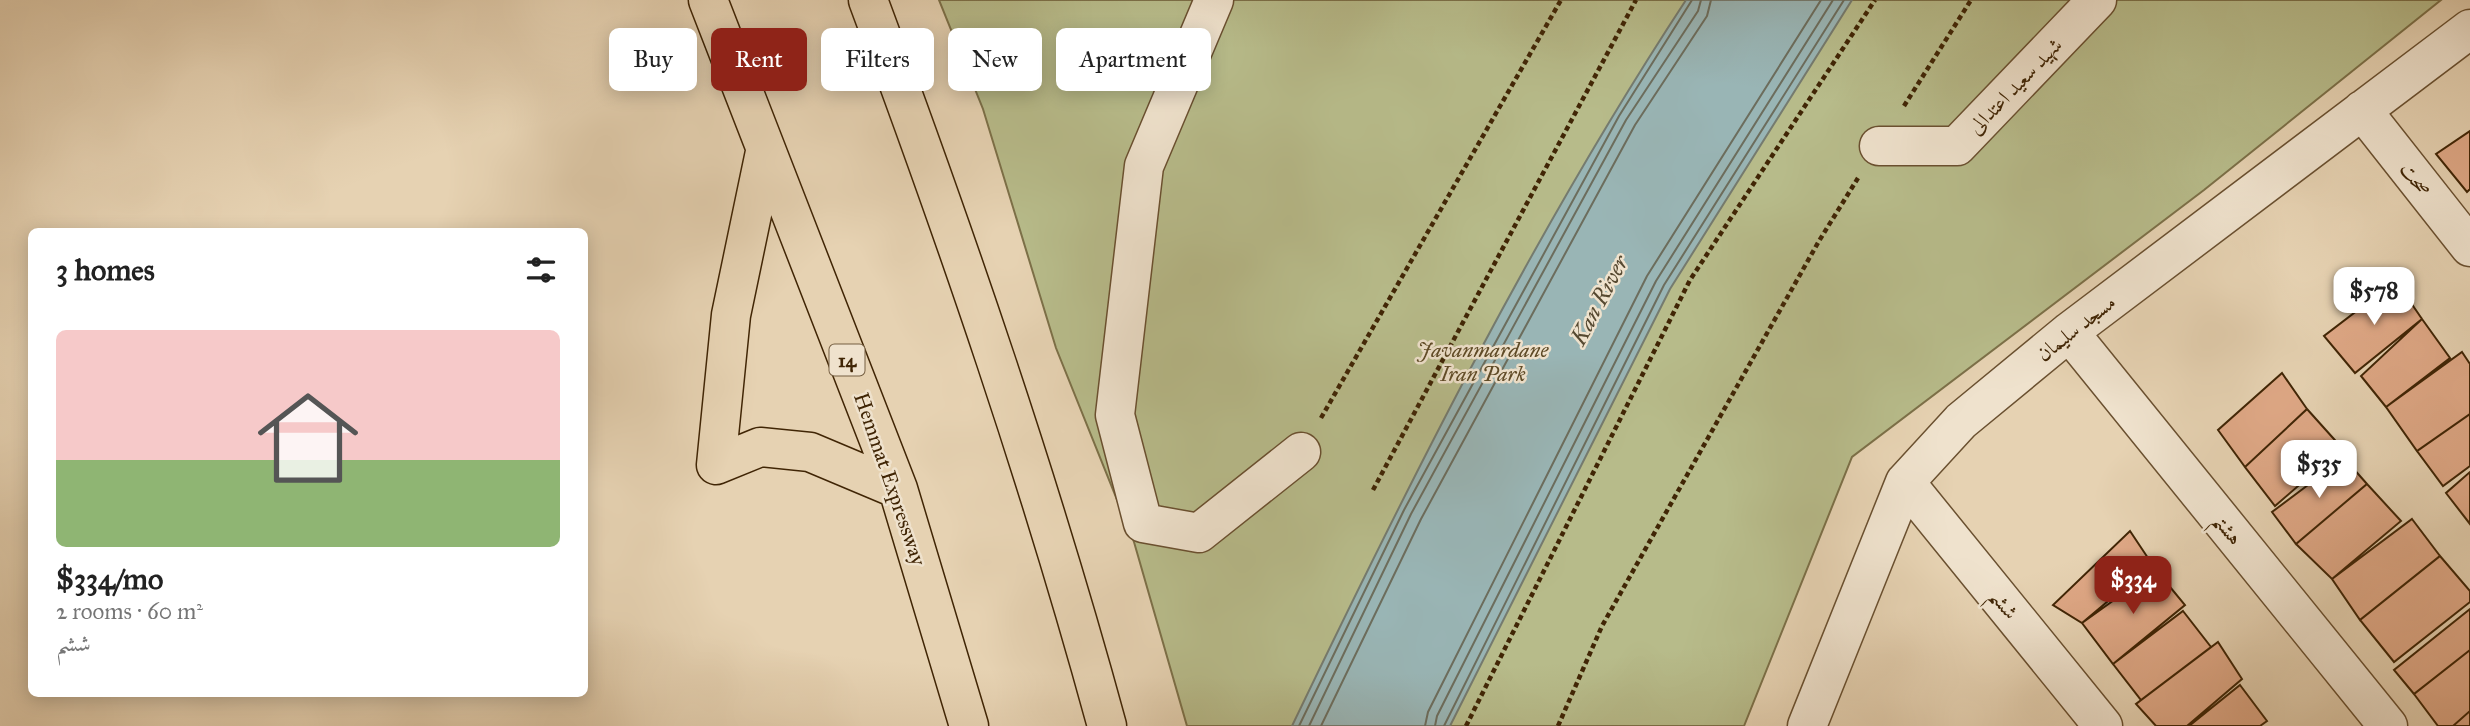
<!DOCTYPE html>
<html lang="en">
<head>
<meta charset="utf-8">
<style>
	:root { --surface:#fff; --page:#f2f2f2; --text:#222; --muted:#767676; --line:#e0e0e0; --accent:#8f2418 }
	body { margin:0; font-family:"IM FELL Great Primer",Amiri,serif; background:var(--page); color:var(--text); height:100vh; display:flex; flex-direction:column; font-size:26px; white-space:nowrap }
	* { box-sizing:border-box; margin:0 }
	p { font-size:23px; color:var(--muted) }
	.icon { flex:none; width:38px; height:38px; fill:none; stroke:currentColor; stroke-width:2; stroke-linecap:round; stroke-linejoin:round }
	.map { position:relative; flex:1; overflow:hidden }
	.panel { position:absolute; left:28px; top:228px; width:560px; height:469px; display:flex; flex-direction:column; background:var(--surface); border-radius:10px; box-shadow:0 4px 18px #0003 }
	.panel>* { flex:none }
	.banner { position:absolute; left:609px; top:28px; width:665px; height:63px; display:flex; gap:14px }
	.price { position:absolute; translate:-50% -60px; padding:0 16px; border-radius:14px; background:#fff; color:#222; font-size:23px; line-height:46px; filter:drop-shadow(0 2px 4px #0008) }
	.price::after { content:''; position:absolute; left:50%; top:42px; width:21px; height:16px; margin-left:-10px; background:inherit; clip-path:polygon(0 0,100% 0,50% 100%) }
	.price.active { background:var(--accent); color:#fff }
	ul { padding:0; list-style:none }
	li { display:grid; align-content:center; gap:14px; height:371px; padding:0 28px }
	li+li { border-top:2px solid var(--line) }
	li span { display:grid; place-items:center; height:217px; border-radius:10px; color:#555 }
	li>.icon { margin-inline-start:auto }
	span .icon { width:126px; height:126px; fill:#fffc; stroke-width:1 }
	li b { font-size:30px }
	h2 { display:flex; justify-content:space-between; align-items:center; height:84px; padding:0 28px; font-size:30px }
	.tag { padding:0 24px; border-radius:10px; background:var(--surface); box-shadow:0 4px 18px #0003; font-size:24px; line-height:63px }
	.tag.active { background:var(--accent); color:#fff }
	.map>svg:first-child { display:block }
	.green { fill:#b7bb8a; stroke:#7c7048; stroke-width:2 }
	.water { fill:#99b5b5; stroke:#757b6f; stroke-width:2 }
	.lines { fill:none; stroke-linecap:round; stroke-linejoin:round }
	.shore { stroke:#6c6d5d; stroke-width:2 }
	.building { fill:#dfa886; stroke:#402505; stroke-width:2 }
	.minor-casing { stroke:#6a5030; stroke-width:41 }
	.highway-casing { stroke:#402505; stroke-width:41 }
	.path { stroke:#402505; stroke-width:4.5; stroke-dasharray:5 3.5; stroke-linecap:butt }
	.minor { stroke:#efe2cd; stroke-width:38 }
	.highway { stroke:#e6d2b2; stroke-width:38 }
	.labels { text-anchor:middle; stroke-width:5; stroke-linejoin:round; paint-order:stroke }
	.shield { fill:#efe2cd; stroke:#745e41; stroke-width:2 }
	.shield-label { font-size:19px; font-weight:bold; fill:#402505 }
	.street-label { font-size:21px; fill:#402505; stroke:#efe2cd }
	.park-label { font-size:21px; font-style:italic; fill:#5e4a26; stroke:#efe2cd }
	.water-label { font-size:23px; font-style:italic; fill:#564931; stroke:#efe2cd }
</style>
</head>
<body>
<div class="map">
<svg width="2470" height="726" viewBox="0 0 2470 726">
	<rect width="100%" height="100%" fill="#e6d2b2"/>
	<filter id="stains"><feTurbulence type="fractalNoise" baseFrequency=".00286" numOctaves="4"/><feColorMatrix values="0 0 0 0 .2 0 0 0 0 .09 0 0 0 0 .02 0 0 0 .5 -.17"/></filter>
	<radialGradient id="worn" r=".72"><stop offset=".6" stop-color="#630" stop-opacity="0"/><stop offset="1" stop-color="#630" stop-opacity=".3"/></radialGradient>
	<path class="green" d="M939 0H2441L2204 190 1852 457 1744 726H1187L1134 542 1056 348 983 109Z"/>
	<path class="water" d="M1686 0H1852L1670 289 1450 726H1292C1411 478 1535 230 1686 0Z"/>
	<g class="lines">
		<path class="shore" d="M1299 726 1404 510 1619 116 1692 0
			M1309 726 1411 514 1626 120 1698 11 1701 0
			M1321 726 1421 519 1635 125 1707 16 1711 0
			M1425 726 1428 712 1647 276 1821 0
			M1435 726 1437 716 1656 281 1833 0
			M1444 726 1664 285 1844 0"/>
	</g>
	<path class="building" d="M2470 131V189L2467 192 2436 154Z
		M2396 281 2422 319 2355 373 2324 336Z
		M2422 319 2450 358 2386 407 2361 376Z
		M2462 352 2470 364V414L2417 451 2386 407Z
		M2282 373 2307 409 2245 467 2218 430Z
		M2307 409 2342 448 2275 506 2245 467Z
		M2470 414V466L2443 486 2417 451Z
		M2344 458 2367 484 2296 544 2272 512Z
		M2470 472V524L2446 493Z
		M2367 484 2401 521 2332 579 2296 544Z
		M2412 519 2440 556 2360 620 2332 579Z
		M2130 531 2152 564 2082 623 2053 605Z
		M2440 556 2470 591V602L2394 662 2360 620Z
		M2156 570 2185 605 2113 664 2082 623Z
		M2470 609V650L2414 694 2394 670Z
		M2183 611 2211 647 2141 700 2113 664Z
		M2218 642 2242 679 2187 726H2156L2136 704Z
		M2470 650V711L2453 726H2438L2414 694Z
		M2240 685 2267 721 2260 726H2189Z
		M2470 711V726H2453Z"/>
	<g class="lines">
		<defs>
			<path id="minor" d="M1214 0 1144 166 1115 415 1143 523 1199 533 1301 452
				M2362 110 2470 247
				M1879 146H1957L2097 0
				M2069 332 2388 726
				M1905 482 2103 726
				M1807 726 1905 482 1961 421 2069 332 2470 29"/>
			<path id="highway" d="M708 0 898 489 969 726
				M868 0C957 239 1040 480 1107 726
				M765 152 731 315 716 465 760 447 810 452 898 489"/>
		</defs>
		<use href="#minor" class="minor-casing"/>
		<use href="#highway" class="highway-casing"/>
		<path class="path" d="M1904 106 1971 0
			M1321 418 1561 0
			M1373 490 1636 0
			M1466 726 1690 280 1875 0
			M1558 726 1602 626 1819 241 1858 178"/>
		<use href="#minor" class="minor"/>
		<use href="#highway" class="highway"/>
	</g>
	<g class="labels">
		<rect class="shield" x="829.5" y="344.5" width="35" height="31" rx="5"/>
		<g class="shield-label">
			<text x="847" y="367">14</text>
		</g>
		<g class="street-label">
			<text transform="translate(2015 86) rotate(-46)" y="7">شهید سعید اعتدالی</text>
			<text transform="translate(2416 179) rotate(52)" y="7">صحت</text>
			<text transform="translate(2076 328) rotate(-38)" y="7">مسجد سلیمان</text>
			<text transform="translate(890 479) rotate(71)" y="7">Hemmat Expressway</text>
			<text transform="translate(2228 529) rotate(51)" y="7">هشتم</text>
			<text transform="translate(2004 604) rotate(51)" y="7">ششم</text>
		</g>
		<g class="park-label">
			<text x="1483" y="357">Javanmardane<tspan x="1483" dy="24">Iran Park</tspan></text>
		</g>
		<g class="water-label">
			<text transform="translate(1599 300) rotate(-62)" y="8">Kan River</text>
		</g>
	</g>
	<rect width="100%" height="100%" filter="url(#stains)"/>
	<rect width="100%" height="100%" fill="url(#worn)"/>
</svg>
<b class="price" style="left:2374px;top:327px">$578</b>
<b class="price" style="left:2319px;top:500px">$535</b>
<b class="price active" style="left:2133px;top:616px">$334</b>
<div class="banner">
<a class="tag">Buy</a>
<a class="tag active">Rent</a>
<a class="tag">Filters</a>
<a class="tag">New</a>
<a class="tag">Apartment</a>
</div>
<section class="panel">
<h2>3 homes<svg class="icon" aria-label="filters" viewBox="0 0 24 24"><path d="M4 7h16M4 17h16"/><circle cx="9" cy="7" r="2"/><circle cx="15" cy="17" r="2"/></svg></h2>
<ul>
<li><span style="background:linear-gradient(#f6c9c9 60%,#8fb573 0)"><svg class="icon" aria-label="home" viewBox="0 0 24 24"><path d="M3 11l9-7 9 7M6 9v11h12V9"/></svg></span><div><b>$334/mo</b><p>2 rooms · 60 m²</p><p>ششم</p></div></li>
</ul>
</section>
</div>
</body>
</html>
